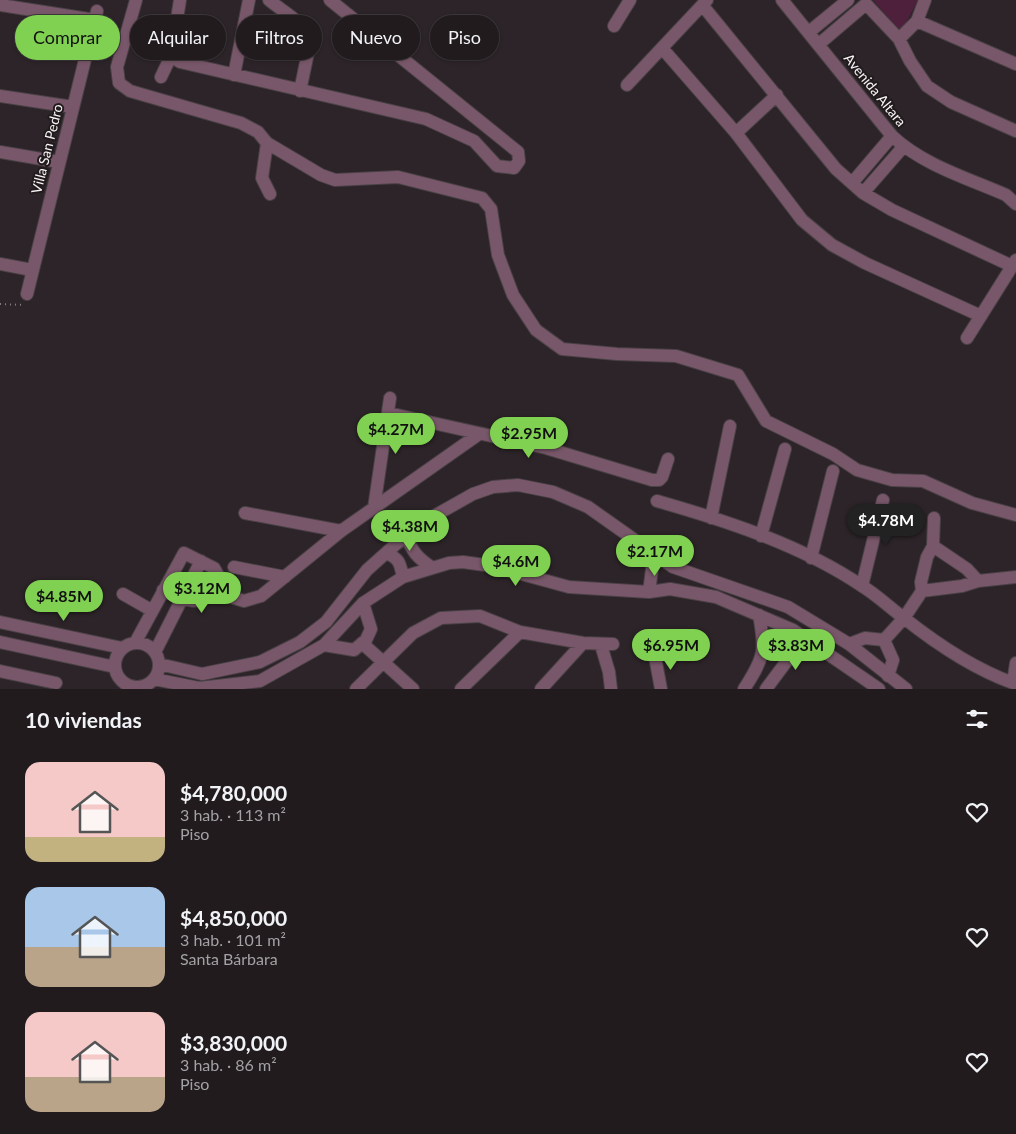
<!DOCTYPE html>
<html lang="es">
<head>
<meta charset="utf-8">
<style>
	:root { --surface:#211b1e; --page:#292427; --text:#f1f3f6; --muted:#a2a1a4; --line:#3e393c; --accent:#80d051 }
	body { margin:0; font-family:Lato,sans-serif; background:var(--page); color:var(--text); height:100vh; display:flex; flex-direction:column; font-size:19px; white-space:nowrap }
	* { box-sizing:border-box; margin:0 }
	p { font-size:16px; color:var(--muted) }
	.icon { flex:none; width:28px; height:28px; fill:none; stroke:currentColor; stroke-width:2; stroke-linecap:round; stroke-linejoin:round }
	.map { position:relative; height:689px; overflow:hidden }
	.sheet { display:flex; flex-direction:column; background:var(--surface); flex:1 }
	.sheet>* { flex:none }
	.hud { position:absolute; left:15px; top:15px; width:500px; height:45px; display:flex; gap:10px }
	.price { position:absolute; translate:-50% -42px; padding:0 11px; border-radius:18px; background:var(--accent); color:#111; font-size:16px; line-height:32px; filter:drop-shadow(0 1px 2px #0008) }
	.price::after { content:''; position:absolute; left:50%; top:30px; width:15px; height:11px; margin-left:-8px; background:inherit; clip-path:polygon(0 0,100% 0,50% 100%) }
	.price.selected { background:#222; color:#fff }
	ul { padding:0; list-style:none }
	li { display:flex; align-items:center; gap:15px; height:125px; padding:0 25px }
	li span { display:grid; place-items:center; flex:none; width:140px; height:100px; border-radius:15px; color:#555 }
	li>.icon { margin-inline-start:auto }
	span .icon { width:60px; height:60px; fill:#fffc; stroke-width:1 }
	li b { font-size:21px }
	h2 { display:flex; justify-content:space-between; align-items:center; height:60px; padding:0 25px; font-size:21px }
	.pill { padding:0 18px; border-radius:22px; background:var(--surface); box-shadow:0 1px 4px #0004,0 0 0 1px var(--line); font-size:18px; line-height:45px }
	.pill.selected { background:var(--accent); color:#111 }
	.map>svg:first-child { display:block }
	.green { fill:#4e203b }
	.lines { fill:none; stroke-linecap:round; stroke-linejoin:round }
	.minor-casing { stroke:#494145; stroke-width:14 }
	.path { stroke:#857e82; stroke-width:2; stroke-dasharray:1 4; stroke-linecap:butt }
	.minor { stroke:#79576a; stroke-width:12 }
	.labels { text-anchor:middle; stroke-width:4; stroke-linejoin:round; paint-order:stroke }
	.street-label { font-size:14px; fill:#f8f3f5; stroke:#221b1e }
</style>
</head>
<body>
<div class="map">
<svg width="1016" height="689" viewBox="0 0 1016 689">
	<rect width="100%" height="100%" fill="#2c2428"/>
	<path class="green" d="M873 0H918L901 32Z"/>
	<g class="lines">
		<defs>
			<path id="minor" d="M136 0 117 67 119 83 130 91 241 123 258 132 267 143 262 178 270 194
				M269 0C283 12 307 23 310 43L300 91
				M782 0 892 136C923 165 967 178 1006 195L1016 204
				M0 5 95 20
				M703 6 836 169 863 193 892 210 1012 266
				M917 21 1016 64
				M614 26 630 0
				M809 32 848 0
				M899 39 917 21 925 0
				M819 44 866 4 899 39 910 61 927 86 951 102 1016 131
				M662 48 736 133 802 220 832 245 865 263 981 316
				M171 56 180 62 426 119 474 141 497 166 514 168 519 161 518 152 330 0
				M234 75 249 0
				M161 77 171 56 180 0
				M627 85 707 0
				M0 96 73 107
				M736 133 777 95
				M267 143 321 175 335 180 398 177 482 198 491 209 498 255 513 295 536 330 562 349 617 354 676 356 738 375 766 421 833 454 857 470 892 480 923 481 972 503 1016 515
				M0 152 59 162
				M852 183 892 136
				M863 193 904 146
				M0 264 32 270
				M27 294 97 11
				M967 338 1016 260
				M388 413 546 448 652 480H659L662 477 668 459
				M657 501C727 521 801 545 862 586 877 595 890 608 904 618L922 591 921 582 927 557 933 546 934 518
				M374 508 390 398
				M245 513 341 531
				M711 518 730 426
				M407 536C411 551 418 558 431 567
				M761 536 785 449
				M386 553C399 558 400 563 403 577
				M811 558 833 471
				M234 567 285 577
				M978 581 1016 577
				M862 586 883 500
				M163 590C184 599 195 608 215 592
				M922 591 962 586 978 581 967 569 933 546
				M215 592 244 601 261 596 341 531 479 434
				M649 592 654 554
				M123 594 151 610
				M0 622 122 648
				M884 640 904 618C938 645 975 670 1016 684
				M884 640 893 660 888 676
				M0 642 115 667
				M135 643 184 553 214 568 219 577 215 592
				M362 643 413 689
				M115 665a22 22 0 1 1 44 0a22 22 0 1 1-44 0Z
				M849 644 865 638 884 640
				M324 645 354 650 366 640 371 629 363 603
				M601 645 609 672 611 689
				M155 652 201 561
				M655 657 661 689
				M159 664 202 674 260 662 300 642 326 622 367 570 396 544 434 516 473 494 493 487 518 485 553 492 588 507 673 567 788 607 849 644 906 689
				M0 671 56 683
				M154 679 199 688 260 681 324 645 363 603 403 577 449 563 463 562 492 566 569 587 649 592 670 589 716 597 793 630 879 689
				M1013 683 1016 663
				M356 689 413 633 441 618 480 616 520 632 583 643 613 644
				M461 689 520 632
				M541 689 583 643
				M744 689C764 658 766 651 759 615
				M766 689 804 638"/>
		</defs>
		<use href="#minor" class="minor-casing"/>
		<path class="path" d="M0 304 25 305"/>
		<use href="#minor" class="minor"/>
	</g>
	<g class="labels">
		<g class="street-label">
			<text transform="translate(875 90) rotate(51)" y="5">Avenida Altara</text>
			<text transform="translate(47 149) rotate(-76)" y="5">Villa San Pedro</text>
		</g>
	</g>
</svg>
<b class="price" style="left:396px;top:455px">$4.27M</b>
<b class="price" style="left:529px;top:459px">$2.95M</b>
<b class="price selected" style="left:886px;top:546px">$4.78M</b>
<b class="price" style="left:410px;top:552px">$4.38M</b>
<b class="price" style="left:655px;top:577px">$2.17M</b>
<b class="price" style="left:516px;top:587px">$4.6M</b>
<b class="price" style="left:202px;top:614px">$3.12M</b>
<b class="price" style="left:64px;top:622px">$4.85M</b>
<b class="price" style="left:671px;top:671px">$6.95M</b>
<b class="price" style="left:796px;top:671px">$3.83M</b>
<div class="hud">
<a class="pill selected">Comprar</a>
<a class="pill">Alquilar</a>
<a class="pill">Filtros</a>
<a class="pill">Nuevo</a>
<a class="pill">Piso</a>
</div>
</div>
<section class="sheet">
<h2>10 viviendas<svg class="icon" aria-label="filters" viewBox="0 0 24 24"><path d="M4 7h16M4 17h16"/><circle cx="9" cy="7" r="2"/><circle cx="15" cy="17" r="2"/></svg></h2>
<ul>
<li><span style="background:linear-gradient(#f6c9c9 75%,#c2b280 0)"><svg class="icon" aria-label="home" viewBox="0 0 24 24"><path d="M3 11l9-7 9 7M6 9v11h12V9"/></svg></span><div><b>$4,780,000</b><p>3 hab. · 113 m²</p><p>Piso</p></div><svg class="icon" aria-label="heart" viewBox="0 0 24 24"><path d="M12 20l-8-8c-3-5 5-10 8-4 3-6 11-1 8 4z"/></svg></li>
<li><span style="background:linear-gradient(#a9c7e8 60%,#b9a48a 0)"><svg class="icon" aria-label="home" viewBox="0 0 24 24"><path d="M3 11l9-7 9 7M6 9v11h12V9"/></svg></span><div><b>$4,850,000</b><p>3 hab. · 101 m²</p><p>Santa Bárbara</p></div><svg class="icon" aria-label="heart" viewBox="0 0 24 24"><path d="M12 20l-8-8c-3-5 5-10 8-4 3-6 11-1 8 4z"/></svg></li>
<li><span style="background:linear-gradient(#f6c9c9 65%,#b9a48a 0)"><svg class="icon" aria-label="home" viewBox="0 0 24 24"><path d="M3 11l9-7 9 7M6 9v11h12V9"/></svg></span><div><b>$3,830,000</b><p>3 hab. · 86 m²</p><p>Piso</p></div><svg class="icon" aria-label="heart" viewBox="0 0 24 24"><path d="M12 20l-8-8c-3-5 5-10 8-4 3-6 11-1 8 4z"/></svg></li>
</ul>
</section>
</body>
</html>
